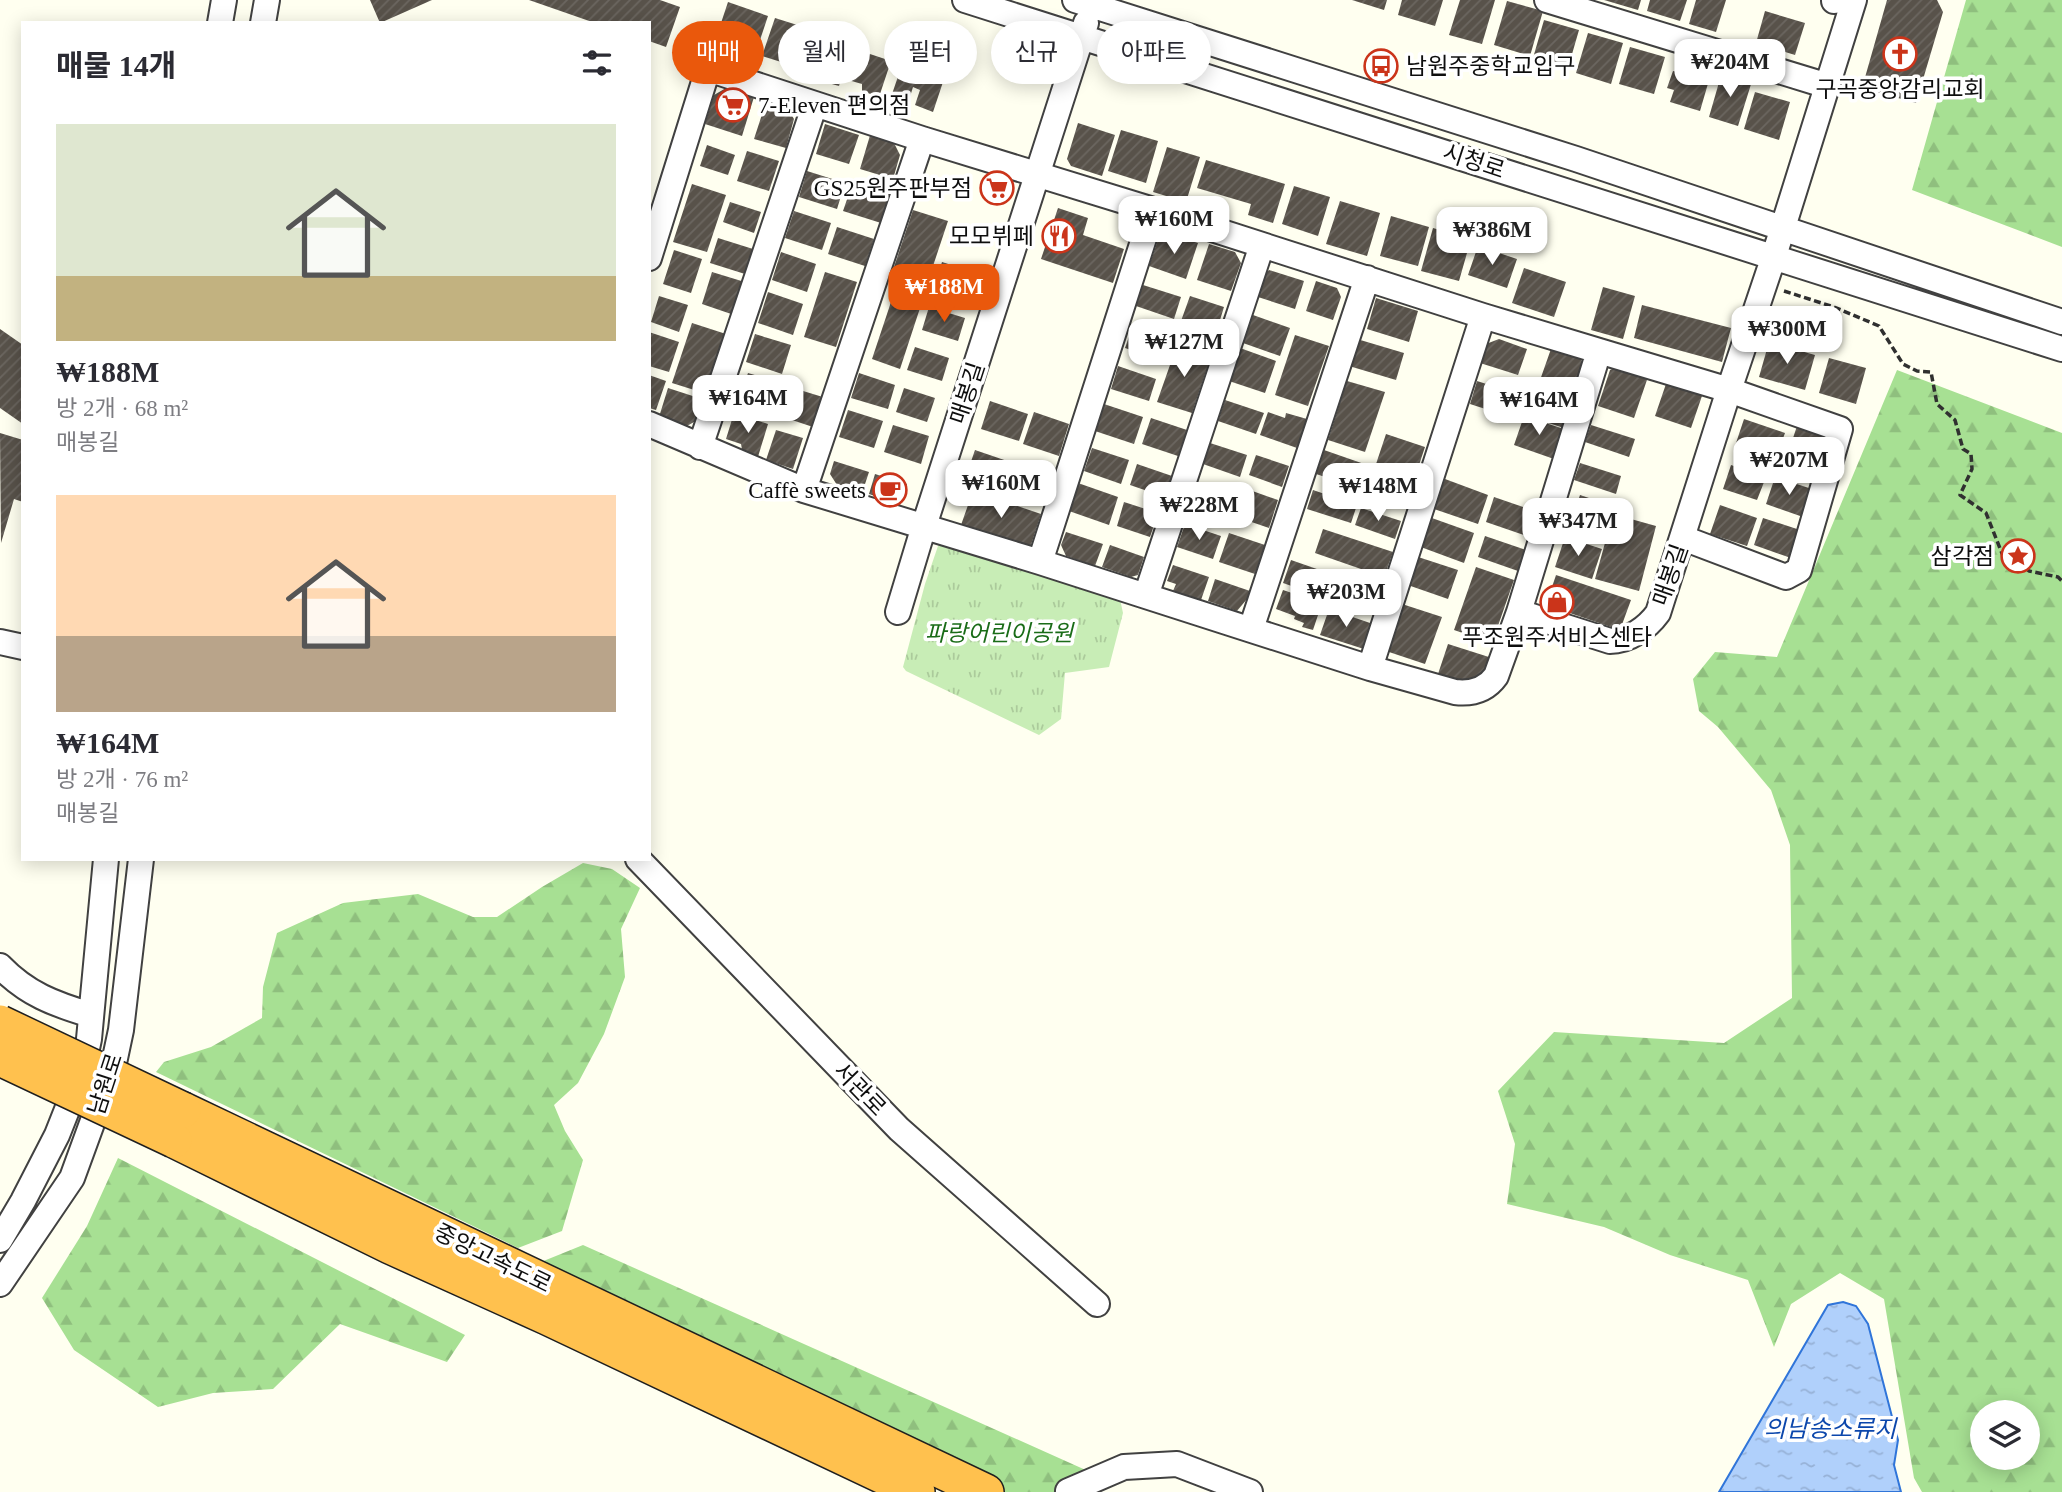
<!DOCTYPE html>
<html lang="ko">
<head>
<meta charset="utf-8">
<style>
	:root { --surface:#fff; --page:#f2f2f3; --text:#2b2b33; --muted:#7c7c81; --accent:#ea580c }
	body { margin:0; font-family:"Times New Roman","Noto Sans KR",serif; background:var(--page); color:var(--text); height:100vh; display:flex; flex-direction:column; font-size:26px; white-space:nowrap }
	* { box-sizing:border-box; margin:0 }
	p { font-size:23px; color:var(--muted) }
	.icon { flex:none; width:38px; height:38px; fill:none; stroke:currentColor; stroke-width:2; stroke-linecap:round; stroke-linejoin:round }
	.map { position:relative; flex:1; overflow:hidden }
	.side { position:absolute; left:21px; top:21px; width:630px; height:840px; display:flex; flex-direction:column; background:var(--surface); border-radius:0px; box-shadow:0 4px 18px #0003 }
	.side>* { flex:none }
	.hud { position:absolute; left:672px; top:21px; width:665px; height:63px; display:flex; gap:14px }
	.tools { position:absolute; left:1970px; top:1400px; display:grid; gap:14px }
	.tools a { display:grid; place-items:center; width:70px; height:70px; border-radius:50%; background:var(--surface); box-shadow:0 4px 18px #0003; font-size:35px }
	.price { position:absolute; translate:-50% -60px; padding:0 16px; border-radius:14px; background:#fff; color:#222; font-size:23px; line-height:46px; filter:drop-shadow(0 2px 4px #0008) }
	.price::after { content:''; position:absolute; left:50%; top:42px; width:21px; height:16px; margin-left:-10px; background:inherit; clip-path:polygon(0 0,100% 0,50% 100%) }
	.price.active { background:var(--accent); color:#fff }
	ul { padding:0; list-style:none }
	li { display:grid; align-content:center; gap:14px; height:371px; padding:0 35px }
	li span { display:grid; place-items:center; height:217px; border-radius:0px; color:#555 }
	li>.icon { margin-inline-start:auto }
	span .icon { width:126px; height:126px; fill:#fffc; stroke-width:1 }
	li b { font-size:30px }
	h2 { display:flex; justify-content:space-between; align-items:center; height:84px; padding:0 35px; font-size:30px }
	.pill { padding:0 24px; border-radius:32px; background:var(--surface); box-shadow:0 4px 18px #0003; font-size:24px; line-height:63px }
	.pill.active { background:var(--accent); color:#fff }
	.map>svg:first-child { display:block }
	.forest { fill:url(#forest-firs); fill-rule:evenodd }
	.park { fill:url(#park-tufts) }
	.water { fill:url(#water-ripples); stroke:#3075d9; stroke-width:2 }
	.building { fill:url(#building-hatch) }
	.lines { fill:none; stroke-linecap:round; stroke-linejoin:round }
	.minor-casing { stroke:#414141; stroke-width:28 }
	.highway-casing { stroke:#1f1f1f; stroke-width:38 }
	.path { stroke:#303030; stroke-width:3.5; stroke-dasharray:7 3.5; stroke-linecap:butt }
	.minor { stroke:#fff; stroke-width:24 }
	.highway { stroke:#ffc14e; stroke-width:35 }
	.highway-bridge-casing { stroke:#1f1f1f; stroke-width:38; stroke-linecap:butt }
	.highway-bridge { stroke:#ffc14e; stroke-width:35 }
	.labels { text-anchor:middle; stroke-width:7; stroke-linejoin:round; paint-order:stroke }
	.poi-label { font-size:23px; fill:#0e0e0e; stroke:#fff; text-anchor:end }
	.street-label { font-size:23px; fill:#0e0e0e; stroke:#fff }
	.park-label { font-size:23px; font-style:italic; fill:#1a6c18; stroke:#fff }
	.water-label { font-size:24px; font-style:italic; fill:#0c47ac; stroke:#fff }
</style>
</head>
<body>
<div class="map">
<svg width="2062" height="1492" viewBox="0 0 2062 1492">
	<defs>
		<pattern id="forest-firs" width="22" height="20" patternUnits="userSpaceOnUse" patternTransform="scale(1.75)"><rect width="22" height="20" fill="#a7e093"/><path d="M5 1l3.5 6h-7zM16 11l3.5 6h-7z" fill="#8fbf7e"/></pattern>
		<pattern id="park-tufts" width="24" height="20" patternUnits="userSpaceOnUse" patternTransform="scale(1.75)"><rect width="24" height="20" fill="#c8edb6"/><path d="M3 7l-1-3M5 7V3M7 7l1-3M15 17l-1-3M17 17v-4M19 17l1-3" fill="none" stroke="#abca9b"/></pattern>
		<pattern id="water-ripples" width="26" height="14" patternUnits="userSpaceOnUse" patternTransform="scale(1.75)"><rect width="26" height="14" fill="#b0d0fb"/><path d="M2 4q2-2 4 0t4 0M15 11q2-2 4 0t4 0" fill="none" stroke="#96b1d6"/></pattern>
		<pattern id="building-hatch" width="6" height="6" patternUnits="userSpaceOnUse" patternTransform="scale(1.75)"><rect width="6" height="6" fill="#58524a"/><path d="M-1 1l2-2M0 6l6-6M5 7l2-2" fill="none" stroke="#6b6660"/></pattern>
	</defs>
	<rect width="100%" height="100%" fill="#fffff0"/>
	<path class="forest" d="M1966 0H2062V247L1912 190Z
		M1897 370 2062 433V1492H1922L1914 1478 1884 1299 1840 1273 1791 1304 1774 1347 1748 1280 1670 1255 1604 1227 1507 1204 1515 1144 1498 1091 1554 1032 1724 1043 1792 998 1790 845 1771 790 1718 727 1699 711 1693 679 1715 652 1777 657ZM2028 1412V1458H1983V1412Z
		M583 863 612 869 640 888 621 929 625 977 604 1034 578 1083 554 1105 565 1131 583 1160 562 1231 518 1248 156 1072 164 1062 211 1047 262 1018 263 987 277 933 343 903 418 894 473 917H497L542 887Z
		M118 1158 465 1335 447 1362 340 1324 273 1389 213 1393 158 1407 74 1350 42 1298 87 1226Z
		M583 1245 1099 1476 1089 1492H953L509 1275Z"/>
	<path class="park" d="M943 542 1120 599 1123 613 1109 667 1065 673 1061 719 1039 735 906 671 903 667 925 584 938 546Z"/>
	<path class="water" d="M1843 1302 1856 1306 1868 1324 1898 1440 1894 1465 1901 1492H1719L1828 1305Z"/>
	<path class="building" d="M370 0H432L380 23Z
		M529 0H660L680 7 666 47 649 41V23H595Z
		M1352 0H1387L1384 10Z
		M1402 0H1443L1435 26 1398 15Z
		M1460 0H1495L1482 44 1449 35Z
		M1604 0H1641L1638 10Z
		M1650 0H1687L1680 21 1647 11Z
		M1696 0H1726L1716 32 1689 24Z
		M1887 0H1937L1943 12 1916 103 1862 88Z
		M1507 1 1543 11 1530 56 1494 45Z
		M728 2 768 16 755 55 715 41Z
		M1765 11 1805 23 1795 55 1756 43Z
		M775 18 810 29 797 67 762 56Z
		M1544 20 1579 30 1568 68 1533 58Z
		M1588 33 1623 43 1611 84 1576 73Z
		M815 35 851 45 839 86 803 76Z
		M1630 47 1665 57 1654 94 1619 84Z
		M858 50 891 61 879 97 862 91V84L848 80Z
		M1684 55 1714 63 1700 111 1670 102 1674 90 1667 88 1673 71 1679 72Z
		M905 56 947 70 933 112 915 105 920 90 913 87 908 103 891 97Z
		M1722 72 1752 81 1738 126 1709 117Z
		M726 88 754 97 742 136 705 124 714 95Z
		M1755 92 1790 102 1779 140 1744 129Z
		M766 102 788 109 794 119 786 148 754 139Z
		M1078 123 1115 135 1102 176 1071 166 1067 159Z
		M825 124 859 135 849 164 816 154Z
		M1121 130 1158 141 1146 183 1108 171Z
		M871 132 892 139 900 155 893 179 860 169Z
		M707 145 735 155 728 175 700 166Z
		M1167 147 1200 157 1186 202 1153 192Z
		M747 151 779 161 769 191 737 181Z
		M1206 160 1285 184 1273 223 1248 215 1251 204 1197 188Z
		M807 171 845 183 837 209 799 197Z
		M853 182 891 194 881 223 843 211Z
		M692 184 726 195 707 252 673 242Z
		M1294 186 1330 197 1318 236 1282 224Z
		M1340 201 1380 213 1367 256 1326 244Z
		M730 202 761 212 754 233 723 222Z
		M1058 208 1088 218 1083 235 1124 249 1113 283 1041 259Z
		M913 210 948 221 927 284 892 273Z
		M794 211 831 223 822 250 785 238Z
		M1391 216 1429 227 1418 266 1380 256Z
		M837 227 874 239 865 266 828 254Z
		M1433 228 1471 239 1459 281 1421 271Z
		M1168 233 1198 243 1186 279 1149 266 1158 240 1165 242Z
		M718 238 753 249 745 274 710 263Z
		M1209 244 1235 252 1241 263 1231 291 1197 280Z
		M1478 246 1517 259 1507 288 1468 275Z
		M674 250 702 259 691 293 663 284Z
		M781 252 816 264 807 292 772 280Z
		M942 262 976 273 968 299 934 288Z
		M1524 268 1566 282 1554 317 1512 303Z
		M1269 270 1304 281 1295 309 1258 297 1266 273Z
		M712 272 748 283 737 316 702 304Z
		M825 272 857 282 836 347 804 337Z
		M1316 281 1337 288 1341 297 1333 320 1306 311Z
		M1143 285 1181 297 1174 319 1136 306Z
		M1603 287 1635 296 1623 339 1591 330Z
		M768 292 803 304 793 335 758 323Z
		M659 296 688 305 679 332 651 322Z
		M893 296 921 305 900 369 872 359Z
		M1190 296 1224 307 1216 333 1181 321Z
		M1376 298 1418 311 1409 342 1367 329Z
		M1642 305 1731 328 1722 362 1634 338Z
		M929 307 965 318 958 341 922 330Z
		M1253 315 1290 328 1280 356 1243 343Z
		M692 323 726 334 707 394 672 383Z
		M1132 328 1169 340 1162 360 1125 348Z
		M0 329 23 345V424L0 408Z
		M649 332 679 342 669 372 649 366Z
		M755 334 791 345 782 374 746 362Z
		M1295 335 1329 346 1308 406 1275 395Z
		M1357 339 1404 353 1396 380 1349 366Z
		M1499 339 1527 349 1518 375 1480 363 1486 344Z
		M1769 342 1815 355 1805 390 1759 377Z
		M1177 345 1211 356 1192 413 1157 402Z
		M1552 346 1578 355 1584 365 1574 395 1539 383Z
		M915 347 949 358 942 381 907 370Z
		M1240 348 1276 361 1265 393 1229 381Z
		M1829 358 1866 368 1856 404 1819 393Z
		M1625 363 1650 371 1634 418 1598 406 1610 370Z
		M1118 366 1156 379 1149 401 1111 389Z
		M748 373 781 383 770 417 737 406Z
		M859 373 895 385 888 409 851 398Z
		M649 375 666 381 656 410 649 408Z
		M1347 381 1385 392 1365 452 1328 440Z
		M1477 381 1521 395 1513 418 1470 404Z
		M1667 381 1703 393 1691 428 1655 416Z
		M1534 386 1574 399 1564 428 1524 415Z
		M790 387 826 398 816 428 780 416Z
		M668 388 705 400 699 419 687 426 659 417Z
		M904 388 935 398 927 422 896 412Z
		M1225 400 1264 413 1256 434 1218 421Z
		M990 401 1028 414 1019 441 981 429Z
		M1104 404 1143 417 1134 444 1095 431Z
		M848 410 883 421 874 448 839 437Z
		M1034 412 1069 424 1059 456 1023 444Z
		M1268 412 1285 418 1286 413 1307 419 1297 448 1260 435Z
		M734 413 768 424 757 460 743 455 741 444 726 439Z
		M1524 416 1564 429 1554 459 1514 445Z
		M1151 418 1187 430 1178 456 1142 444Z
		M1744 419 1785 433 1774 463 1734 449Z
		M893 425 929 436 921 464 884 452Z
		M1591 425 1635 439 1629 457 1585 442Z
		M1797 426 1821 434 1826 450 1818 473 1785 462Z
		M776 430 803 438 793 469 766 460Z
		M0 433 23 440V502L14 499 1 543Z
		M1386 434 1425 447 1408 498 1369 485Z
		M1210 443 1247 455 1240 477 1203 464Z
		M1092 448 1129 460 1121 484 1084 471Z
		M975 450 1013 463 1005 488 966 476Z
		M1324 450 1367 465 1359 488 1316 474Z
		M1256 455 1289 466 1282 487 1249 475Z
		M834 461 869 472 862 493 837 485 830 474Z
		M1580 463 1621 476 1616 494 1574 480Z
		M1137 464 1172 476 1165 497 1130 485Z
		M1731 465 1766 477 1757 500 1723 489Z
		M875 474 907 484 900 505 869 494Z
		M1775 477 1812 489 1803 517 1766 504Z
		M1445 479 1488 495 1478 524 1434 509Z
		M1199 482 1238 495 1229 519 1190 506Z
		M1078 483 1118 497 1109 525 1069 511Z
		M1244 488 1278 500 1269 528 1234 516Z
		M1313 490 1357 505 1351 523 1307 509Z
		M973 491 1041 514 1030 548 961 525Z
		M1580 495 1613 506 1604 533 1571 522Z
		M1494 497 1535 511 1527 536 1486 522Z
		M1124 502 1158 513 1150 537 1117 526Z
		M1720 505 1757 518 1747 546 1710 534Z
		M1361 508 1401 521 1395 539 1355 525Z
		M1613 514 1656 526 1639 591 1595 579Z
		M1429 517 1474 533 1464 563 1418 546Z
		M1763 518 1800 530 1791 558 1754 545Z
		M1185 524 1221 536 1213 559 1177 547Z
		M1323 529 1393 552 1384 577 1315 553Z
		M1066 532 1103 544 1095 566 1066 556 1061 545Z
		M1229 533 1265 545 1255 574 1219 562Z
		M1485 536 1526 550 1518 571 1478 557Z
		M1565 537 1602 549 1592 579 1555 567Z
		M1110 545 1144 557 1138 575 1131 577 1102 567Z
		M1412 555 1458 570 1448 599 1402 583Z
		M1291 560 1334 575 1326 598 1283 583Z
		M1173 565 1209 577 1201 600 1173 591 1176 584 1167 581Z
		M1476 567 1514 580 1492 643 1454 630Z
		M1556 575 1631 600 1620 630 1546 605Z
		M1338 577 1380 591 1373 611 1331 597Z
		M1215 579 1250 591 1247 599 1237 611 1208 601Z
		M1283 590 1322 603 1313 630 1302 627 1304 623 1294 619 1295 616 1276 609Z
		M1402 604 1442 617 1425 664 1386 651Z
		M1329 609 1373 624 1364 649 1320 635Z
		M1448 644 1492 658 1484 683 1472 689 1437 677Z"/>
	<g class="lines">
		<defs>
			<path id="minor" d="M965 0 2062 349
				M1075 0 1576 159 2062 322
				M1547 0 1828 86
				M1834 1 1835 0
				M220 23 224 0
				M263 23 267 0
				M649 258 708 69 922 139 1153 210 1483 316 1599 351 1519 612 1496 676C1486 690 1472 694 1455 692L1370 668 1040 562 804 490 649 424
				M1599 351 1729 390 1840 429 1799 570 1786 577 1683 538
				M700 447 815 104
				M804 490 922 139
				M1040 562 1153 210
				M1146 596 1262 245
				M898 612 924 526 1086 23
				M1519 612 1610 641C1629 641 1647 628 1658 613L1729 390 1774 256 1854 0
				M1251 629 1367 278
				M0 642 23 647
				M1370 668 1483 316
				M638 859 899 1129 1097 1304
				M0 966C27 994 54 1004 91 1015
				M0 1240 23 1201 57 1135 82 1072 89 1039 106 859
				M0 1284 72 1178 114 1063 121 1030 141 859
				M1068 1491 1124 1467 1177 1464 1250 1492"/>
			<path id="highway" d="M183 1110 986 1492
				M174 1140 390 1246 547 1317 917 1492"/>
		</defs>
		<use href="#minor" class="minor-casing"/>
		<use href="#highway" class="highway-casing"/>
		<path class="path" d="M1784 291 1834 307 1879 326 1903 364 1917 371 1931 372 1937 404 1955 420 1963 449 1971 454 1972 469 1960 495 1986 513 2003 556 2020 563 2029 571 2058 577 2062 581"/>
		<use href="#minor" class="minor"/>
		<use href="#highway" class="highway"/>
		<defs>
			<path id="highway-bridge" d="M0 1023 183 1110
				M0 1058 174 1140"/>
		</defs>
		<use href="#highway-bridge" class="highway-bridge-casing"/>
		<use href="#highway-bridge" class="highway-bridge"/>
	</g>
	<defs>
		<symbol id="church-ring" viewBox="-11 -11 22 22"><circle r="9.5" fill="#fff" stroke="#cb341a" stroke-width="1.5"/><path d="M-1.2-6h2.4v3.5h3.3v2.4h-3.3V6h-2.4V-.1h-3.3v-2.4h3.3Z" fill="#cb341a"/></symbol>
		<symbol id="bus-ring" viewBox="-11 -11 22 22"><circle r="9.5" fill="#fff" stroke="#cb341a" stroke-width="1.5"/><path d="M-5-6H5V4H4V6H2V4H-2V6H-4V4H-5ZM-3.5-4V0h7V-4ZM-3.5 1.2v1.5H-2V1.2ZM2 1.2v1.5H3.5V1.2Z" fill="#cb341a"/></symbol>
		<symbol id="supermarket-ring" viewBox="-11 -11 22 22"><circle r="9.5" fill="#fff" stroke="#cb341a" stroke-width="1.5"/><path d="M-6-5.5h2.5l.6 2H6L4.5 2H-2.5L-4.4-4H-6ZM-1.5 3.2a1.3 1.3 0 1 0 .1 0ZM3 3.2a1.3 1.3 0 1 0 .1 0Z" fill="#cb341a"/></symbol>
		<symbol id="restaurant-ring" viewBox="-11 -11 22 22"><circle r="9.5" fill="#fff" stroke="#cb341a" stroke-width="1.5"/><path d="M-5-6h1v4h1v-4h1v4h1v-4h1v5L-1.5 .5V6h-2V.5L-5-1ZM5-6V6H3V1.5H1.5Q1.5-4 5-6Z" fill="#cb341a"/></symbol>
		<symbol id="cafe-ring" viewBox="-11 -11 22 22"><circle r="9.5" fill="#fff" stroke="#cb341a" stroke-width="1.5"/><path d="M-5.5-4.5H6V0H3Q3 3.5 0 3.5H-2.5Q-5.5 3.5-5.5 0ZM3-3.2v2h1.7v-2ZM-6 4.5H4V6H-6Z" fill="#cb341a"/></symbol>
		<symbol id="sight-ring" viewBox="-11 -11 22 22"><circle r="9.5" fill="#fff" stroke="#cb341a" stroke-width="1.5"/><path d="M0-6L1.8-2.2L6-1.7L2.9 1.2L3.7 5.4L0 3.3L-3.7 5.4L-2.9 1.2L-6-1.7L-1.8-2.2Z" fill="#cb341a"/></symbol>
		<symbol id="shop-ring" viewBox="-11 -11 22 22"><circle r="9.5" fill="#fff" stroke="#cb341a" stroke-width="1.5"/><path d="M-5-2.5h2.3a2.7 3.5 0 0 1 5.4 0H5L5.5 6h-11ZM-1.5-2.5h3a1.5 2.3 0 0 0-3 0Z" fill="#cb341a"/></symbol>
	</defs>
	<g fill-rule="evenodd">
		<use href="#church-ring" x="1881" y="35" width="38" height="38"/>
		<use href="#bus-ring" x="1362" y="47" width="38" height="38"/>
		<use href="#supermarket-ring" x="714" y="86" width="38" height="38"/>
		<use href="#supermarket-ring" x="978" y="169" width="38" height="38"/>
		<use href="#restaurant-ring" x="1040" y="217" width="38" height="38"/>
		<use href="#cafe-ring" x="871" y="471" width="38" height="38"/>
		<use href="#sight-ring" x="1999" y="537" width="38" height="38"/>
		<use href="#shop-ring" x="1538" y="583" width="38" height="38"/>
	</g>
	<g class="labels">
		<g class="poi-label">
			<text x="1406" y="74" text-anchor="start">남원주중학교입구</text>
			<text x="1900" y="97" text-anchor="middle">구곡중앙감리교회</text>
			<text x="758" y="113" text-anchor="start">7-Eleven 편의점</text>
			<text x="972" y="196">GS25원주판부점</text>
			<text x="1034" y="244">모모뷔페</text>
			<text x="866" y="498">Caffè sweets</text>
			<text x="1994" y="564">삼각점</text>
			<text x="1557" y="645" text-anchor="middle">푸조원주서비스센타</text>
		</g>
		<g class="street-label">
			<text transform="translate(1474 161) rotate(18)" y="8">시청로</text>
			<text transform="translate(967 393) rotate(-72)" y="8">매봉길</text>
			<text transform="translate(1670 575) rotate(-71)" y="8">매봉길</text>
			<text transform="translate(105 1084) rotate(-72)" y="8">남원로</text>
			<text transform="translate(860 1089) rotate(46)" y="8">서관로</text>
			<text transform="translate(493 1258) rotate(26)" y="8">중앙고속도로</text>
		</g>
		<g class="park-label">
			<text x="999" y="641">파랑어린이공원</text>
		</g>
		<g class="water-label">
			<text x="1830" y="1437">의남송소류지</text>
		</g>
	</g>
</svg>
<div class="tools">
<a><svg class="icon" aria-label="layers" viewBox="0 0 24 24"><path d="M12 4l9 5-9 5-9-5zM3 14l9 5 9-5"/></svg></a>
</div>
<b class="price" style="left:1730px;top:99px">₩204M</b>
<b class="price" style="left:1174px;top:256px">₩160M</b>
<b class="price" style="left:1492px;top:267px">₩386M</b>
<b class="price active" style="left:944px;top:324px">₩188M</b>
<b class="price" style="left:1787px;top:366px">₩300M</b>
<b class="price" style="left:1184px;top:379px">₩127M</b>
<b class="price" style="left:748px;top:435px">₩164M</b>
<b class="price" style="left:1539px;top:437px">₩164M</b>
<b class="price" style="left:1789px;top:497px">₩207M</b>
<b class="price" style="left:1001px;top:520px">₩160M</b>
<b class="price" style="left:1378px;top:523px">₩148M</b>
<b class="price" style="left:1199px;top:542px">₩228M</b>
<b class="price" style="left:1578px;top:558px">₩347M</b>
<b class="price" style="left:1346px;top:629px">₩203M</b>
<div class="hud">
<a class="pill active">매매</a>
<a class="pill">월세</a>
<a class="pill">필터</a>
<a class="pill">신규</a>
<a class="pill">아파트</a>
</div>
<section class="side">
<h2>매물 14개<svg class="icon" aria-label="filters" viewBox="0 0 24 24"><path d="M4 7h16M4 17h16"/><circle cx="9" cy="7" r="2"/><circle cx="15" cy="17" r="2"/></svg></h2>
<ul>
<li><span style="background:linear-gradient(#dfe7d0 70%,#c2b280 0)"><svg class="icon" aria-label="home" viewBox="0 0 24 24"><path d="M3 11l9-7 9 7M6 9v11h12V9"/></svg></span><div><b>₩188M</b><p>방 2개 · 68 m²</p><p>매봉길</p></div></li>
<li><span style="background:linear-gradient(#ffd9b3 65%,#b9a48a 0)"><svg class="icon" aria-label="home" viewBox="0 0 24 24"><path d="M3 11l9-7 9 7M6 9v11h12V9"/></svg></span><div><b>₩164M</b><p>방 2개 · 76 m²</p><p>매봉길</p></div></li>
</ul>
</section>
</div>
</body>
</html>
